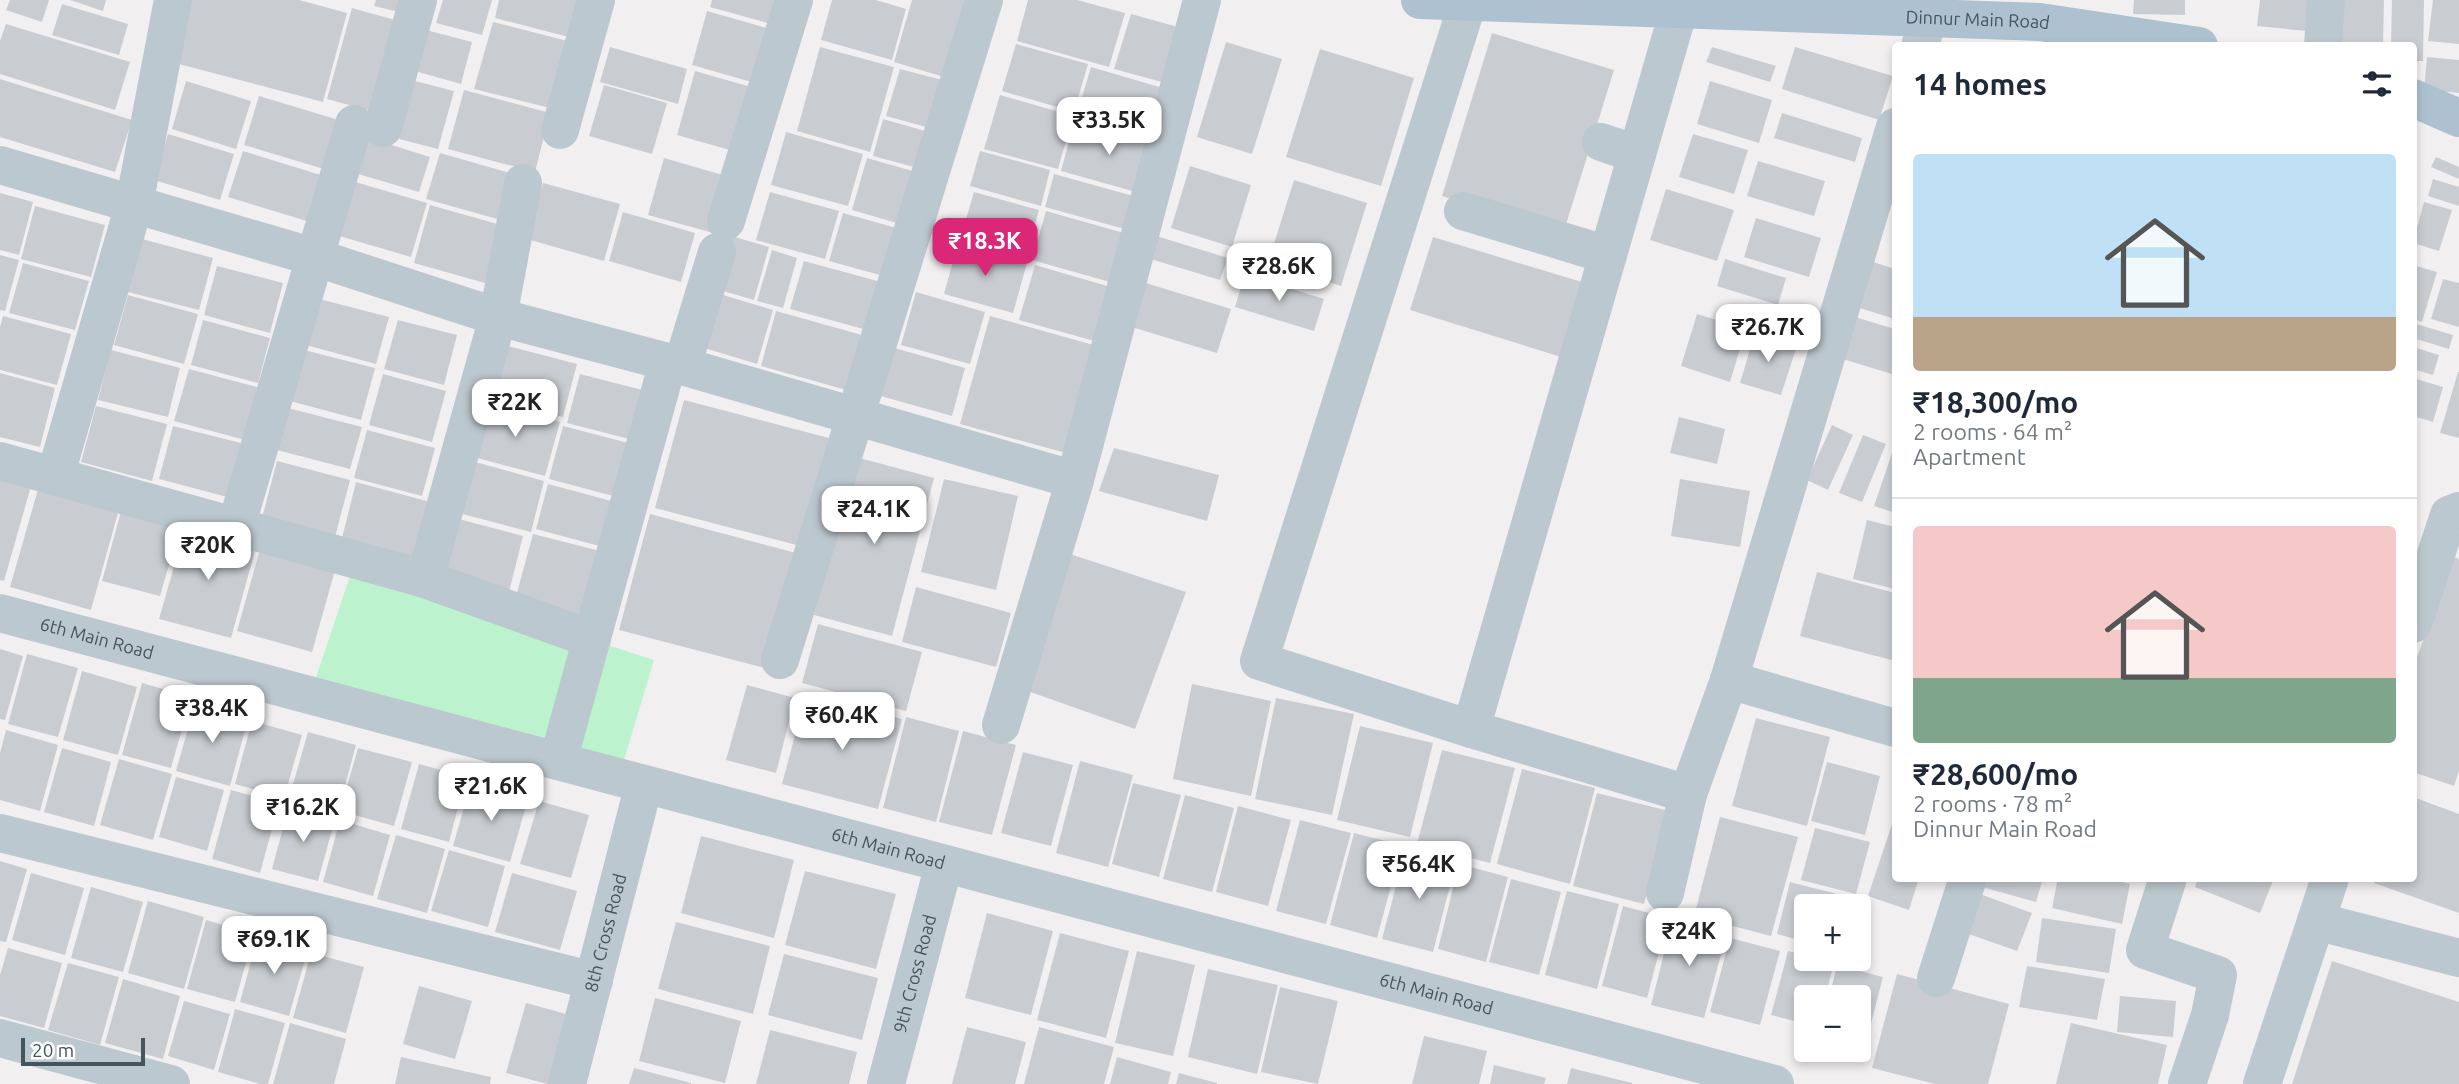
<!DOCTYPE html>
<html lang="en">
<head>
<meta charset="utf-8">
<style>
	:root { --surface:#fff; --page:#f2f2f3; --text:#1f2937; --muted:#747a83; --line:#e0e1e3; --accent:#db2777 }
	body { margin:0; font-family:Ubuntu,sans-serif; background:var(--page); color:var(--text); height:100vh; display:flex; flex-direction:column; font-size:26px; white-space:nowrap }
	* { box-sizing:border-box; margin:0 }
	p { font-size:23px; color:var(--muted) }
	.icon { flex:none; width:38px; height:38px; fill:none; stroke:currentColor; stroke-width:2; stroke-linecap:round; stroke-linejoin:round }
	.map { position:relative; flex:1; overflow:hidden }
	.panel { position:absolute; left:1892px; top:42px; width:525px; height:840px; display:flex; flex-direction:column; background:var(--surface); border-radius:7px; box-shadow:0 4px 10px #0003 }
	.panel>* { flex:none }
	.buttons { position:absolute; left:1794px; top:894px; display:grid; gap:14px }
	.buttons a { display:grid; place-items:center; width:77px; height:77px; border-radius:7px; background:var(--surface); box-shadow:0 4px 10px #0003; font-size:35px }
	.scale { position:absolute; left:21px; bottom:18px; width:124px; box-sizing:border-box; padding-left:7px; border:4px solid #46545e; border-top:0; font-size:19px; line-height:24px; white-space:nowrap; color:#46545e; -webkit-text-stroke:5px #fff; paint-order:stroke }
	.price { position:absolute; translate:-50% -60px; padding:0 16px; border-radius:14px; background:#fff; color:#222; font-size:23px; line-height:46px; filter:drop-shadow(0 2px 4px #0008) }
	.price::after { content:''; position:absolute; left:50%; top:42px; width:21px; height:16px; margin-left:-10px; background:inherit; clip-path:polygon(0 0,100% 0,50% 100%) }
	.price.current { background:var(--accent); color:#fff }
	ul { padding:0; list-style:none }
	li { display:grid; align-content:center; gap:14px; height:371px; padding:0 21px }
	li+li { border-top:2px solid var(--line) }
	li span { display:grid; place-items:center; height:217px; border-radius:7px; color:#555 }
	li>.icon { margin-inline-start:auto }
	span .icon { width:126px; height:126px; fill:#fffc; stroke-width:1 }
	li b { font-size:30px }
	h2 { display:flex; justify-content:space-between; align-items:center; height:84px; padding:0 21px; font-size:30px }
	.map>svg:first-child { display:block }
	.green { fill:#bcf2ce }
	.building { fill:#c9cdd2 }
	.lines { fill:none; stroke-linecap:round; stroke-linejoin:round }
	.minor { stroke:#bcc8cf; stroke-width:38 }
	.major { stroke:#aec1d0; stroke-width:38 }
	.labels { text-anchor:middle; stroke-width:5; stroke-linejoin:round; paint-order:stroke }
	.street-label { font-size:18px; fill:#46545e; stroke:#fff }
</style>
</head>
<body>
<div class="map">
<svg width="2459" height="1084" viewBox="0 0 2459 1084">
	<rect width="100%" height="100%" fill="#f2eff0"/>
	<path class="green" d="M354 564 654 660 619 777 310 695Z"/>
	<path class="building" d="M10 0H49L42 22 6 10Z
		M70 0H106L103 11Z
		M188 0H299L347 13 323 102 171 62Z
		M376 0H406L403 13 374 6Z
		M443 0H492L482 35 436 23Z
		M499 0H590L580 40 495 18Z
		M712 0H785L778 26 710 7Z
		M832 0H876L906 9 892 60 821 40Z
		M912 0H977L954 80 894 62Z
		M1028 0H1077L1125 13 1109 67 1017 41Z
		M2134 0H2185V15L2133 14Z
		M2260 0H2310L2307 31 2257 26Z
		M2342 0H2384L2383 46H2341Z
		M2392 0H2424L2423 61H2413V46H2391Z
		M2433 0H2459V44L2428 41Z
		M62 4 128 24 119 55 52 35Z
		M352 8 395 20 371 111 327 99Z
		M707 11 777 31 762 85 692 65Z
		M1131 14 1189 30 1173 85 1114 69Z
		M493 22 579 44 562 111 474 89Z
		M6 24 130 62 115 110 0 74V41Z
		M426 30 472 42 461 84 415 71Z
		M1492 33 1614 70 1563 234 1442 196Z
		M1226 42 1282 59 1252 154 1197 137Z
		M1016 44 1088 64 1074 112 1002 91Z
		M610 47 687 69 678 104 600 82Z
		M820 47 894 67 870 152 797 131Z
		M1712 47 1776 66 1770 82 1706 62Z
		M1795 47 1893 76 1879 120 1782 89Z
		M1320 49 1414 78 1381 186 1286 157Z
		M2427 57 2459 60V93L2424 89Z
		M1091 67 1173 91 1159 138 1077 114Z
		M900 69 950 82 937 130 886 116Z
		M695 71 758 89 740 153 677 135Z
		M0 79 132 120 115 172 0 137Z
		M186 81 251 101 236 149 172 129Z
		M415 81 454 91 438 149 399 139Z
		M1710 81 1772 100 1759 143 1697 124Z
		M604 85 667 103 652 154 589 136Z
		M464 90 550 113 535 172 448 149Z
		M1000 95 1073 116 1058 169 984 149Z
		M259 96 342 121 327 170 244 145Z
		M1782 113 1862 138 1855 162 1774 138Z
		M883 119 936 134 925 170 873 156Z
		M1075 119 1157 143 1143 194 1061 171Z
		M786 132 863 154 848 206 771 185Z
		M168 134 234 154 220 200 154 180Z
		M1693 134 1748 150 1734 194 1679 177Z
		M369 138 430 157 419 192 358 174Z
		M243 151 324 176 310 222 228 197Z
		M980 151 1050 170 1041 206 970 186Z
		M440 153 510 173 497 219 426 199Z
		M2436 157 2459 167V179L2431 167Z
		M664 158 733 178 717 234 648 215Z
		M867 158 923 174 907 226 852 210Z
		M1758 161 1825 181 1814 216 1747 196Z
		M1190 166 1251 185 1232 247 1171 228Z
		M1054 174 1137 197 1128 230 1045 207Z
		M2433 179 2459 187V206L2428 196Z
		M1294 180 1367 203 1341 286 1268 263Z
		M352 181 427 203 411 257 336 235Z
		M543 183 620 204 604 261 527 239Z
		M1666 189 1734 210 1717 261 1650 240Z
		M770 192 839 211 825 259 756 240Z
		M974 192 1039 210 1026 256 961 237Z
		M0 193 33 202 19 255 0 250Z
		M2424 202 2452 210 2439 251 2413 243Z
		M430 205 501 225 485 283 414 263Z
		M35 206 105 225 91 277 21 259Z
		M1046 211 1131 235 1117 284 1032 260Z
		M623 212 695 233 681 282 609 261Z
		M843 213 900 229 887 277 829 261Z
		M1756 218 1821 238 1809 277 1744 257Z
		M1150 234 1228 258 1220 280 1144 257Z
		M728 235 769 247 754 300 713 288Z
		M1433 237 1585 283 1561 357 1410 310Z
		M142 239 213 258 199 310 128 292Z
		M958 243 1027 263 1013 313 944 294Z
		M772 250 797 258 783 308 757 301Z
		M0 255 19 260 5 311 0 310Z
		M1725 259 1786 278 1778 305 1717 286Z
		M1864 259 1895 269V319L1850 305Z
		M804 261 881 282 867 330 790 309Z
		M23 263 89 281 75 330 9 313Z
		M1035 265 1121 290 1105 344 1019 320Z
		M2413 265 2437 272 2422 322 2413 319Z
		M217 266 283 283 270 333 204 315Z
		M1245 274 1324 299 1314 331 1235 307Z
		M2443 279 2459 283V327L2431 319Z
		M1136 280 1231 309 1217 353 1122 324Z
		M713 292 773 310 757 364 698 346Z
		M916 292 985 312 970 364 901 345Z
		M128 295 198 314 184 364 114 345Z
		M319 299 389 317 376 364 306 345Z
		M776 311 862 335 846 390 761 366Z
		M1697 314 1746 329 1730 382 1681 366Z
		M1848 315 1895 329V375L1836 357Z
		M3 316 71 334 57 385 0 370V327Z
		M990 316 1104 348 1073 455 960 424Z
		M203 320 270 338 258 383 191 365Z
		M398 320 457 335 444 385 384 369Z
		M2413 323 2453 335 2449 349 2413 338Z
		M1755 333 1797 346 1781 395 1740 383Z
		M508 346 577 364 563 417 494 399Z
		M891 347 965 368 952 416 877 395Z
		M2413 347 2439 355 2433 375 2413 369Z
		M111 350 180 368 168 417 98 400Z
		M304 350 375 368 361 420 290 401Z
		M189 369 264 389 249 441 174 421Z
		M2458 372H2459V438L2440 433Z
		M0 373 55 388 40 447 0 437Z
		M383 374 446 391 432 442 369 425Z
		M580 374 646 391 633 440 567 423Z
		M2413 378 2443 387 2433 422 2413 416Z
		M684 400 833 439 804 547 655 508Z
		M485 403 560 422 545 476 470 456Z
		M96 406 167 424 152 481 81 462Z
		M288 408 362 427 350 469 277 450Z
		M1679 417 1725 429 1717 464 1670 453Z
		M1832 425 1853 435 1828 490 1807 480Z
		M173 426 245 444 231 498 159 479Z
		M563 426 636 445 621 498 549 479Z
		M367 430 435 448 422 496 354 478Z
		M1863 435 1886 444 1862 502 1839 493Z
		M1114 448 1219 475 1207 521 1099 491Z
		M1892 453 1895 454V513L1874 506Z
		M856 457 934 478 892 636 814 615Z
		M468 460 544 481 531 532 455 512Z
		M277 461 350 480 335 537 262 518Z
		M0 470 33 479 4 581 0 580Z
		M41 479 121 502 91 610 10 587Z
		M944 479 1018 496 996 590 921 572Z
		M1680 479 1750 491 1740 547 1671 536Z
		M356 482 434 503 417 567 340 546Z
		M548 484 615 502 603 547 536 529Z
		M123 504 182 520 160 596 102 581Z
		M650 514 796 553 765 668 619 630Z
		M451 517 523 536 508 596 435 577Z
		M1867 520 1895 527V589L1853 579Z
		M186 525 257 544 231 638 159 619Z
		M533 534 604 552 585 619 515 600Z
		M262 542 337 563 312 652 237 631Z
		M1070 554 1186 592 1135 729 1022 689Z
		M2454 557 2459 559V771L2454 786 2413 772V668Z
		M1817 572 1895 593V661L1800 636Z
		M916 587 1011 613 996 667 902 642Z
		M818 624 922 652 906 711 802 683Z
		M0 649 23 656 5 720 0 719Z
		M27 654 78 668 58 737 8 724Z
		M82 671 137 687 118 755 63 740Z
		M142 683 191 697 171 768 122 755Z
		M1192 684 1271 701 1251 796 1173 779Z
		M747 685 795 698 776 773 726 760Z
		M806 694 902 719 878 809 782 784Z
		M1276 698 1354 714 1332 815 1255 799Z
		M195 704 248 719 230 786 176 771Z
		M906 717 959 731 936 822 883 808Z
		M1756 718 1830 737 1807 826 1732 806Z
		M252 721 302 735 284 798 235 784Z
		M1360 726 1433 743 1410 837 1337 820Z
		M6 730 58 745 40 811 0 800V753Z
		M963 731 1016 745 992 835 939 822Z
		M308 732 356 745 338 812 289 798Z
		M62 748 111 762 94 826 44 812Z
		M358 748 412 762 394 826 340 811Z
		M1442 750 1515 768 1490 863 1417 844Z
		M1023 752 1073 765 1051 846 1001 833Z
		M119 759 172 774 153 840 100 825Z
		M1080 761 1133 775 1108 867 1056 853Z
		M1827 762 1880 776 1865 835 1811 821Z
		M419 764 466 777 449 842 401 829Z
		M1522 769 1595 788 1570 884 1497 864Z
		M176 777 224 790 207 851 159 837Z
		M471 783 528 799 510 862 453 846Z
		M1133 783 1181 795 1159 877 1112 864Z
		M231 790 279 803 260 873 212 859Z
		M1597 793 1669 811 1644 904 1573 886Z
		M1185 795 1234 808 1212 892 1163 879Z
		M2413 797 2459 814V913L2374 883 2375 878H2413Z
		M539 801 589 815 571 878 520 864Z
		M289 806 335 819 318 881 272 869Z
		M1238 806 1291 820 1268 906 1216 892Z
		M1895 815V878H1919L1909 910 1868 896Z
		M1720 817 1798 837 1771 936 1694 916Z
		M340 820 390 835 373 896 323 882Z
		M1300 820 1351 833 1326 924 1276 911Z
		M1815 828 1870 842 1856 894 1801 880Z
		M1354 833 1402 845 1377 938 1330 925Z
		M396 835 445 849 427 913 377 899Z
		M701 836 794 860 774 938 681 913Z
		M1406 849 1456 862 1433 952 1382 939Z
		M449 850 505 866 488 927 431 911Z
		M0 861 27 869 6 942 0 941Z
		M1459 864 1508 877 1486 962 1438 949Z
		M805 871 896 894 876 969 785 945Z
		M31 873 84 888 65 955 12 940Z
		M512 873 577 891 560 950 495 932Z
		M1977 878H2043L2036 902 1975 885Z
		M2058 878H2107L2130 884 2122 924 2052 908Z
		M2198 878H2274L2260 913 2195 887Z
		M1511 879 1561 892 1539 975 1489 962Z
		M1790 882 1857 899 1855 906H1806V942L1777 934Z
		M91 887 143 902 123 972 71 958Z
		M1567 891 1619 904 1597 989 1545 975Z
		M1977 893 2032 913 2017 951 1963 932Z
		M148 901 204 917 184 989 128 973Z
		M1623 906 1668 918 1647 998 1602 986Z
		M987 913 1053 931 1031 1015 965 998Z
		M1673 918 1727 932 1704 1018 1651 1005Z
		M2042 918 2116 929 2109 973 2036 962Z
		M206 920 254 934 235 1002 187 989Z
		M676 922 770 946 753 1014 658 989Z
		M1060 933 1129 951 1106 1038 1037 1020Z
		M258 936 308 949 289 1016 240 1002Z
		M1730 938 1780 951 1760 1025 1710 1012Z
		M8 948 62 963 44 1028 0 1016V975Z
		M1137 951 1195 965 1173 1056 1115 1043Z
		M1788 951 1806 955V959H1820L1834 963 1825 998H1806V1024L1771 1015Z
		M311 953 364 967 346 1033 293 1018Z
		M784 954 878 978 862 1040 768 1015Z
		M2332 961 2459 1002V1084H2292Z
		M68 963 119 977 100 1045 48 1030Z
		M1837 965 1883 977 1866 1043 1858 1042V998H1829Z
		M2027 966 2105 979 2097 1020 2019 1007Z
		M1208 969 1278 985 1257 1074 1188 1057Z
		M1897 974 2009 1004 1988 1084H1935L1872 1068Z
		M123 979 180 996 163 1059 105 1043Z
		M419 986 472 1001 455 1059 403 1044Z
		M1280 987 1338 1001 1318 1084 1261 1072Z
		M2120 996 2176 1001 2173 1037 2117 1032Z
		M655 998 741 1021 725 1083 639 1061Z
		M184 1001 230 1014 214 1070 168 1056Z
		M526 1003 577 1017 558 1084H547L506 1073Z
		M235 1009 285 1023 268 1084H260L218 1072Z
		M290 1023 346 1039 334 1084H273Z
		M2071 1023 2167 1045 2158 1084H2056Z
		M967 1027 1026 1042 1015 1084H952Z
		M1039 1027 1114 1047 1104 1084H1024Z
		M770 1030 857 1052 849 1084H756Z
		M1424 1036 1487 1051 1479 1084H1412Z
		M401 1057 491 1077 490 1084H395Z
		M1117 1057 1171 1072 1168 1084H1110Z
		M1494 1065 1546 1078 1544 1084H1490Z
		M634 1068 691 1083V1084H629Z
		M1571 1068 1632 1083V1084H1567Z
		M1179 1073 1217 1083V1084H1176Z"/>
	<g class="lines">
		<g class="minor">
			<path d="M1468 2 1259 661 1471 729 1688 794 1729 680"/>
			<path d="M1920 46 1928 18"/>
			<path d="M2323 46 2326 0"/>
			<path d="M1895 127 1729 680 1895 728"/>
			<path d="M383 128 418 0"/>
			<path d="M560 130 596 0"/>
			<path d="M1601 142 1637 154"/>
			<path d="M0 165 314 257 498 317 668 362 1075 480"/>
			<path d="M1463 211 1608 255"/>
			<path d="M726 221 794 0"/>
			<path d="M682 366 717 252"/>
			<path d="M0 461 425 579 592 639"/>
			<path d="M55 477 134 205 173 0"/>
			<path d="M236 527 354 124"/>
			<path d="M425 579 498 317 523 183"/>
			<path id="s1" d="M0 613 1775 1084"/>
			<path d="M2413 624 2449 515 2459 511"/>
			<path d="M780 660 984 0"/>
			<path d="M1001 725 1075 480 1202 0"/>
			<path d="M1471 729 1679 9"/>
			<path d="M558 761 668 362"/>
			<path d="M0 833 594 981"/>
			<path d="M2168 878 2145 950 2218 975 2210 1015 2187 1084"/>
			<path d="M2330 878 2316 921 2459 958"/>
			<path d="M1665 893 1688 794"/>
			<path d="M1936 978 1968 878"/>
			<path d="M0 1038 171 1084"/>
			<path id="s2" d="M567 1084 644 784"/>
			<path id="s3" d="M886 1084 944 864"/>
			<path d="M2262 1084 2316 921"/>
		</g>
		<g class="major">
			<path id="s4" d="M1420 0 2040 22 2199 46"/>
			<path d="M2413 98 2459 118"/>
		</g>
	</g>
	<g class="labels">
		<g class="street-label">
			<text dy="6" stroke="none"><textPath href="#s4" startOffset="558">Dinnur Main Road</textPath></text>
			<text dy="6" stroke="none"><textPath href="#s1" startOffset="100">6th Main Road</textPath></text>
			<text dy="6" stroke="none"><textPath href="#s1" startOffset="919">6th Main Road</textPath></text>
			<text dy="6" stroke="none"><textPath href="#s2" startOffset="156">8th Cross Road</textPath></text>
			<text dy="6" stroke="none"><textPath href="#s3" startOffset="114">9th Cross Road</textPath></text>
			<text dy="6" stroke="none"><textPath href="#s1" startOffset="1486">6th Main Road</textPath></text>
		</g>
	</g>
</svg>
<div class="buttons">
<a>+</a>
<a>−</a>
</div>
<div class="scale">20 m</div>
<b class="price" style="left:1109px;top:157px">₹33.5K</b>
<b class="price current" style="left:985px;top:278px">₹18.3K</b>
<b class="price" style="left:1279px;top:303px">₹28.6K</b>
<b class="price" style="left:1768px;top:364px">₹26.7K</b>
<b class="price" style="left:515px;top:439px">₹22K</b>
<b class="price" style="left:874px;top:546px">₹24.1K</b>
<b class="price" style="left:208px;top:582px">₹20K</b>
<b class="price" style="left:212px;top:745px">₹38.4K</b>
<b class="price" style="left:842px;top:752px">₹60.4K</b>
<b class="price" style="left:491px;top:823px">₹21.6K</b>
<b class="price" style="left:303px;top:844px">₹16.2K</b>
<b class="price" style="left:1419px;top:901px">₹56.4K</b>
<b class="price" style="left:1689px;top:968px">₹24K</b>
<b class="price" style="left:274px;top:976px">₹69.1K</b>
<section class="panel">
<h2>14 homes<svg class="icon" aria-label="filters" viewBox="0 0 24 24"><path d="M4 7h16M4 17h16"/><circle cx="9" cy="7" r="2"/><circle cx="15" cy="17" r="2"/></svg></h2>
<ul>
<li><span style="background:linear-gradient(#bfe0f5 75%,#b9a48a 0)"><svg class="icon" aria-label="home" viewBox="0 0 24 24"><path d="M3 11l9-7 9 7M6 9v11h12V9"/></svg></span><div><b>₹18,300/mo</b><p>2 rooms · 64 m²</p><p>Apartment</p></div></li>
<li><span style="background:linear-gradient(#f6c9c9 70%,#7fa58c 0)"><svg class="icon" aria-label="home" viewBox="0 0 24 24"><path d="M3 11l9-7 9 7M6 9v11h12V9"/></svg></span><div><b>₹28,600/mo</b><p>2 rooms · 78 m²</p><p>Dinnur Main Road</p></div></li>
</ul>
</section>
</div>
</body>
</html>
